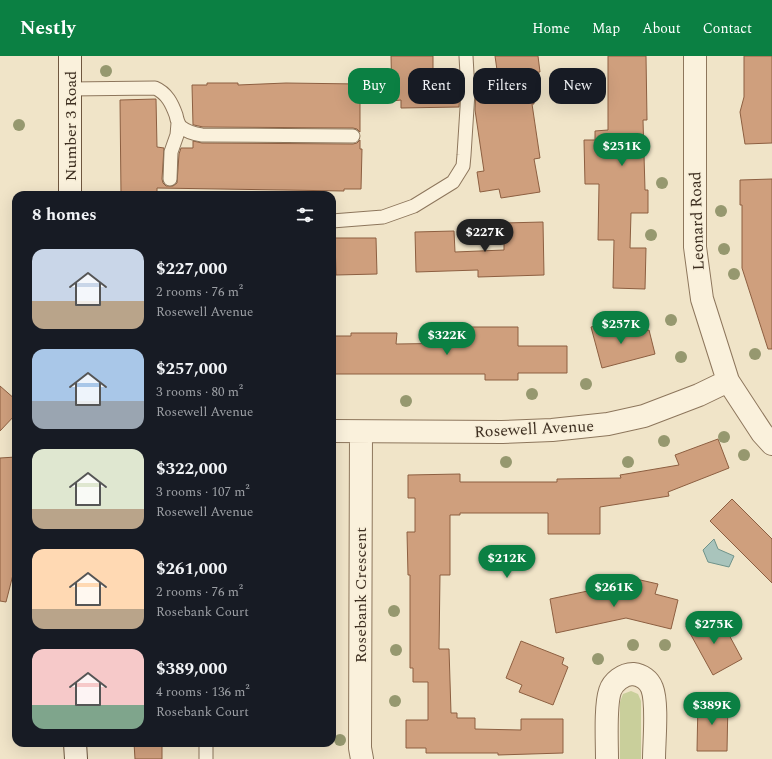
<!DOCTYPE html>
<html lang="en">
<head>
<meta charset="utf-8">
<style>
	:root { --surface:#171b24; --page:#242831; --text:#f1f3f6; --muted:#9ea1a6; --accent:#0b8043 }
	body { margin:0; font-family:Spectral,serif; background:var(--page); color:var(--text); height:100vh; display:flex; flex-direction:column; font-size:15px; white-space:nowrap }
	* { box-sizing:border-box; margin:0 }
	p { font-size:13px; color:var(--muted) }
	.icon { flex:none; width:22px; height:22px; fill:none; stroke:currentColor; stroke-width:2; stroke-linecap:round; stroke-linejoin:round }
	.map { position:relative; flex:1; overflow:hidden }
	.side { position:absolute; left:12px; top:135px; width:324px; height:556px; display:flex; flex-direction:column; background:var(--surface); border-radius:12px; box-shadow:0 4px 16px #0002 }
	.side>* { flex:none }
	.top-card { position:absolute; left:348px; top:12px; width:364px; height:36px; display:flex; gap:8px }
	.price { position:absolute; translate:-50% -34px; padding:0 9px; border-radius:14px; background:var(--accent); color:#fff; font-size:13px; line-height:26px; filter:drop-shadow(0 1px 2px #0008) }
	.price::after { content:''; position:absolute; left:50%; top:24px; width:12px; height:9px; margin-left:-6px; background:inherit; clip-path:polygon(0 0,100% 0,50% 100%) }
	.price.active { background:#222; color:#fff }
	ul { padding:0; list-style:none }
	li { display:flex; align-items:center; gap:12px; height:100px; padding:0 20px }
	li span { display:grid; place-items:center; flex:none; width:112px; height:80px; border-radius:12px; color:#555 }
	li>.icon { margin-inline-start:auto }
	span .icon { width:48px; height:48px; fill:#fffc; stroke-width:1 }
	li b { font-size:17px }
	h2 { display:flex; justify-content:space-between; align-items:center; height:48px; padding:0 20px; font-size:17px }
	.pill { padding:0 14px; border-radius:12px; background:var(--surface); box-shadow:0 4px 16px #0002; font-size:14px; line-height:36px }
	.pill.active { background:var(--accent); color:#fff }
	header { display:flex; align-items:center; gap:24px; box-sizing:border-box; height:56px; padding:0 20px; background:var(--accent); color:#fff }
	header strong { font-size:19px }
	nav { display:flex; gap:22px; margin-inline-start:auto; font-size:14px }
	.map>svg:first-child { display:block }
	.green { fill:#c9cf9b }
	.water { fill:#a9c4bc; stroke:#6f938a }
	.building { fill:#cf9f7d; stroke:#8d5f41 }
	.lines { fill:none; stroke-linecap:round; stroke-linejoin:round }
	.lane-casing { stroke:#8d765c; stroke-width:15 }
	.street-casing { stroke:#8d765c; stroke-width:24 }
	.secondary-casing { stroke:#6f573f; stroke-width:24 }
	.lane { stroke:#faf1dc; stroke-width:13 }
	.street { stroke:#faf1dc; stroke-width:22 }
	.secondary { stroke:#faf1dc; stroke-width:22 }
	.tree { fill:#96986f }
	.labels { text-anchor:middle; stroke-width:3; stroke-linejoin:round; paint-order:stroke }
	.street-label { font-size:16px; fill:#3d2e20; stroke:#f7eed8 }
</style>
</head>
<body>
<header>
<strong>Nestly</strong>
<nav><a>Home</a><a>Map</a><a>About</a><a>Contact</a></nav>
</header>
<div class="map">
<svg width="772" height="703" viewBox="0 0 772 703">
	<rect width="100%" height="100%" fill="#f0e4c8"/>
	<path class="green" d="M631 635 638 638 641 645V703H620V646L623 638Z"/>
	<path class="water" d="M714 483 718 493 734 500 729 511 708 506 703 494Z"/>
	<path class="building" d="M391 0H433V33H460L459 51 401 52V44L392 45Z
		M495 0H538L540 16 531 17 534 48H532L540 102 534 103 540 136 501 142 499 133 480 136 477 116 484 115 475 54 476 31 499 28Z
		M608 0H646L647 64H643L645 134H648V157H631L630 192H646L645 233 613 232 614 184H598L599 128H585L584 84H595V75L608 74Z
		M744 0H772V87L745 88 740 56 744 41Z
		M207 27H238V29L286 27 358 28V30H360V76L357 73 353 72 203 71 194 69H193L192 29H207Z
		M156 43 157 91 164 92 162 123 163 127 166 130H173L177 127 179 98 181 92H193V85L202 87 353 88 357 87 360 84V93H362L361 133H344V135L157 132V139H121L120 44Z
		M772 123V293H768L742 212V149H740V124Z
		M543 166 544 219 478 221V214L416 216 415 176 454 175 455 196 504 194V167Z
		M335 182H376L377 218 336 219Z
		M614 265 619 282 649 274 655 298 602 312 591 271Z
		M469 271H518V290H567V317H518V324H485V318H332V280H351V277H397L396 288 469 287Z
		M0 330 16 344V358L0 375Z
		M718 383 729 412 668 436 669 440 600 451V478H548V457H460V459H450V519H440L439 593H449L451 657H457V662H475V673L521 674V663H563V697L498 699V697H426V692H406V664H428V626H413V612H410V519H408L407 476H415V442H408V419L460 418V426H557V423L621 422 620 419 679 409 675 399Z
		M16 401V507L6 546 0 545V402Z
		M732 443 772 483V527L710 465Z
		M636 523 658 528 655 538 678 544 671 573 626 562 556 577 550 543 597 533 598 538 634 531Z
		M701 562 706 572 721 564 742 603 713 619 686 570Z
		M521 585 564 602 562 608 568 611 553 649 519 636 522 629 506 622Z
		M698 644H728L727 695H697Z
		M134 687H162V703H135Z"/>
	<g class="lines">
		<defs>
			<path id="lane" d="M70 33 155 32C167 37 172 48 176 59 177 64 178 68 181 71 187 76 195 78 202 79L353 80
				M170 123 171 96 177 79 178 67
				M332 165 383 161 414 150 453 126 463 110 464 99 468 36 466 0
				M206 703V687"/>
			<path id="street" d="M695 0V191L702 243 728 325 762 377 772 388
				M332 375 502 376 552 374 608 368 644 360 699 339 728 325
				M361 376 360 692 362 703
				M607 703C607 686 605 650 610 635 613 626 623 618 633 618 642 619 649 624 652 632 658 647 654 686 654 703"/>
			<path id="secondary" d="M70 0V139
				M75 687 76 703"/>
		</defs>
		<use href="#lane" class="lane-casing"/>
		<use href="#street" class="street-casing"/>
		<use href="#secondary" class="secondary-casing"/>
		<use href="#lane" class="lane"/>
		<use href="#street" class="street"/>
		<use href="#secondary" class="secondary"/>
	</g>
	<g class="tree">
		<circle cx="106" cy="15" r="6"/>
		<circle cx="19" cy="69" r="6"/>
		<circle cx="662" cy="127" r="6"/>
		<circle cx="721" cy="155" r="6"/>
		<circle cx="651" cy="179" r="6"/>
		<circle cx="724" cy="193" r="6"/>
		<circle cx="734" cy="218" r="6"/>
		<circle cx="671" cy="264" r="6"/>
		<circle cx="755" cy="298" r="6"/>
		<circle cx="681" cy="301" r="6"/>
		<circle cx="586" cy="328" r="6"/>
		<circle cx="532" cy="338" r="6"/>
		<circle cx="406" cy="345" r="6"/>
		<circle cx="724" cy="381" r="6"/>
		<circle cx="664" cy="385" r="6"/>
		<circle cx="744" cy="399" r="6"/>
		<circle cx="506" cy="406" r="6"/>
		<circle cx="628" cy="406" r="6"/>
		<circle cx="394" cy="555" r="6"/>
		<circle cx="633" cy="589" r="6"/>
		<circle cx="665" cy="589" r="6"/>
		<circle cx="396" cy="594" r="6"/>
		<circle cx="598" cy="603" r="6"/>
		<circle cx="395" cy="645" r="6"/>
		<circle cx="340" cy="684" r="6"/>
	</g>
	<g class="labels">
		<g class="street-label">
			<text transform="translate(70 70) rotate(-90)" y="6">Number 3 Road</text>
			<text transform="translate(696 165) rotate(-92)" y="6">Leonard Road</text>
			<text transform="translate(534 372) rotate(-3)" y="6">Rosewell Avenue</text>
			<text transform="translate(360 539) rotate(-90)" y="6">Rosebank Crescent</text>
		</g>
	</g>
</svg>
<b class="price" style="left:622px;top:111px">$251K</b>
<b class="price active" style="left:485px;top:197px">$227K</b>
<b class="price" style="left:621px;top:289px">$257K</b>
<b class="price" style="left:447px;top:300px">$322K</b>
<b class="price" style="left:507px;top:523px">$212K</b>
<b class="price" style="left:614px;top:552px">$261K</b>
<b class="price" style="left:714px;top:589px">$275K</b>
<b class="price" style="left:712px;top:670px">$389K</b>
<div class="top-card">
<a class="pill active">Buy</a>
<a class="pill">Rent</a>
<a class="pill">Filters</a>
<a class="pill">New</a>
</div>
<section class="side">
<h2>8 homes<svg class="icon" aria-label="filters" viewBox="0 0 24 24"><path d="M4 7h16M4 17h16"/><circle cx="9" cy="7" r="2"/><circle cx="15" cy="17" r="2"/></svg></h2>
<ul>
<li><span style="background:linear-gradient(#c9d6e8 65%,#b9a48a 0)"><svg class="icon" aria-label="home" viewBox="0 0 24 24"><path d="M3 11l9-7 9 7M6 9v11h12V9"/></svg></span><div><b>$227,000</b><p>2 rooms · 76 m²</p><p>Rosewell Avenue</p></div></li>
<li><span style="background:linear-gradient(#a9c7e8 65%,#9aa5b1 0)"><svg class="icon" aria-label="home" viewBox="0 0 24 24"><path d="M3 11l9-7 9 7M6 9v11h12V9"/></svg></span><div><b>$257,000</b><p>3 rooms · 80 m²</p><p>Rosewell Avenue</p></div></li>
<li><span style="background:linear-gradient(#dfe7d0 75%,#b9a48a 0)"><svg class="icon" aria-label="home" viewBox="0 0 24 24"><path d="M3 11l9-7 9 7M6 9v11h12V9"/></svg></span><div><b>$322,000</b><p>3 rooms · 107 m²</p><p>Rosewell Avenue</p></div></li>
<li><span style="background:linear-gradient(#ffd9b3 75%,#b9a48a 0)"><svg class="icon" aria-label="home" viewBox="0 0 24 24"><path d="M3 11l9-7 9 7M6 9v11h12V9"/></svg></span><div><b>$261,000</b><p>2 rooms · 76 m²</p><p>Rosebank Court</p></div></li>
<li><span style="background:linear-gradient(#f6c9c9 70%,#7fa58c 0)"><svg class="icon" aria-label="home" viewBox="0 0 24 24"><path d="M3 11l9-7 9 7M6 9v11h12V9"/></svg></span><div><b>$389,000</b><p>4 rooms · 136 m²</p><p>Rosebank Court</p></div></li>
</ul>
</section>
</div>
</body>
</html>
